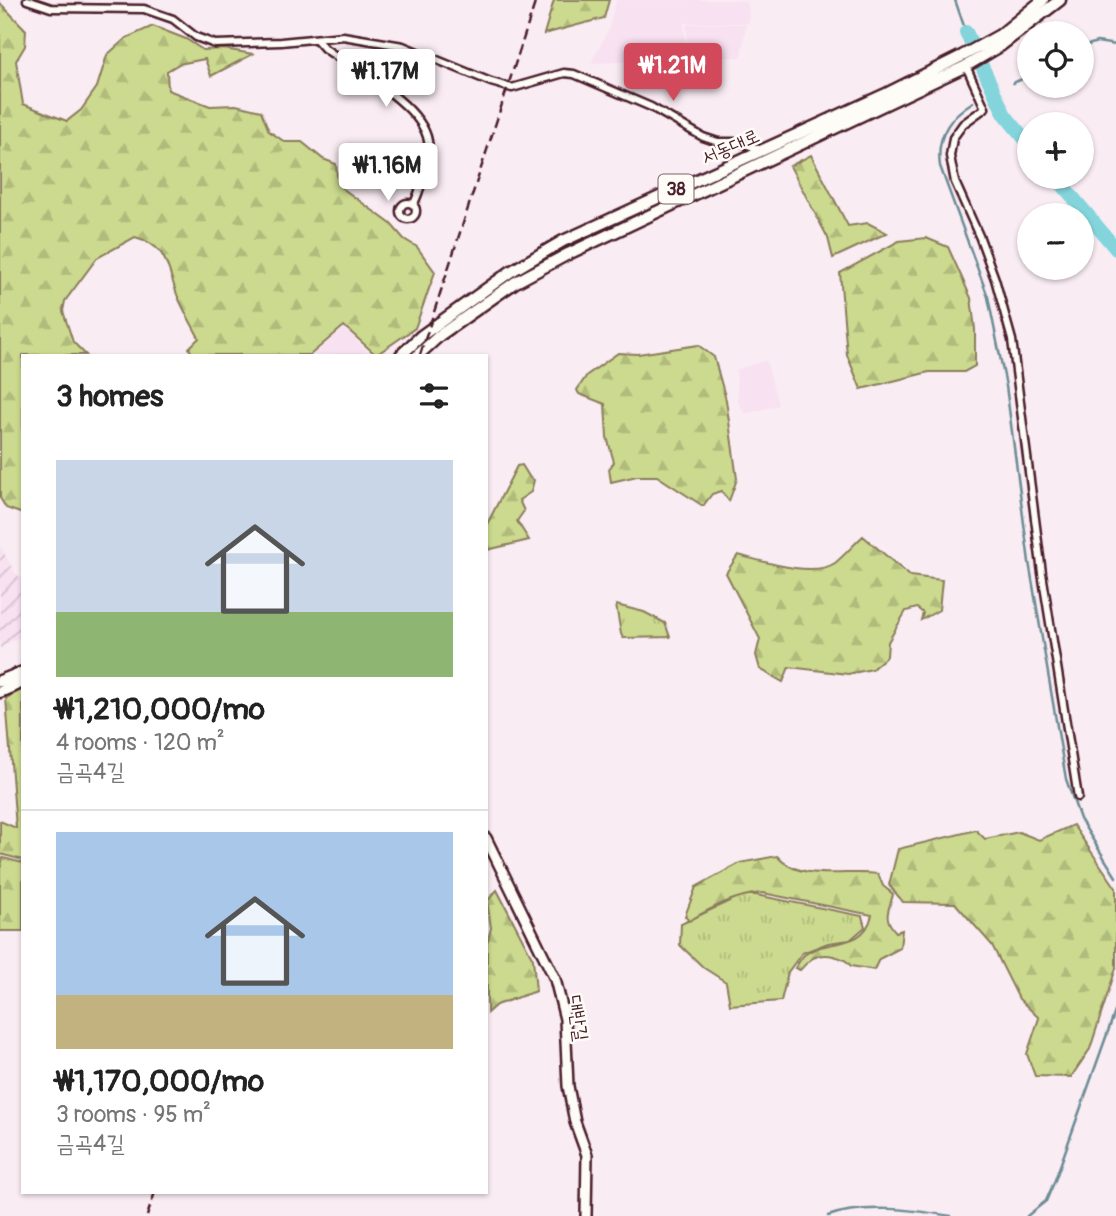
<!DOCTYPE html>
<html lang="en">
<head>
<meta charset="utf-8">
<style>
	:root { --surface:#fff; --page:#f2f2f2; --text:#222; --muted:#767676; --line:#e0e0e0; --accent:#d1495b }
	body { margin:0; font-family:Pangolin,"Poor Story",sans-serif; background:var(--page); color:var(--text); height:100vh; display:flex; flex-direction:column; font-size:26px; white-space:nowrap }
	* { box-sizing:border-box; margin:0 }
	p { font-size:23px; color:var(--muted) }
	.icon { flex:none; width:38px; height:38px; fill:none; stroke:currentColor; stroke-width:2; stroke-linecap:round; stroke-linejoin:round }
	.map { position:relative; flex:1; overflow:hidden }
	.drawer { position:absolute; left:21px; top:354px; width:467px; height:840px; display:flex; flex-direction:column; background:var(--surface); border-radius:0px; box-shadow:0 2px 5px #0004 }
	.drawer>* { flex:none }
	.fabs { position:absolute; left:1017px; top:21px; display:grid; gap:14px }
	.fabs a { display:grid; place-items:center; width:77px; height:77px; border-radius:50%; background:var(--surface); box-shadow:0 2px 5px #0004; font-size:35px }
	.price { position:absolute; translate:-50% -60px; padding:0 16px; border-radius:7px; background:#fff; color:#222; font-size:23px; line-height:46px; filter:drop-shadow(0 2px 4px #0008) }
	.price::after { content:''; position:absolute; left:50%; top:42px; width:21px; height:16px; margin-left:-10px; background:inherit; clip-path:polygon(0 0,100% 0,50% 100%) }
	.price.selected { background:var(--accent); color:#fff }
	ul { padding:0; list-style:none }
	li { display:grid; align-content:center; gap:14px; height:371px; padding:0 35px }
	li+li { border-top:2px solid var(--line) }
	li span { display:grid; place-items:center; height:217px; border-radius:0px; color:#555 }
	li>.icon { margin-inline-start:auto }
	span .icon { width:126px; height:126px; fill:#fffc; stroke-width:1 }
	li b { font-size:30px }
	h2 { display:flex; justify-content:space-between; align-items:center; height:84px; padding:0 35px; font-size:30px }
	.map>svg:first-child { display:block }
	.built { fill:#f8e1f1 }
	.industrial { fill:url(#industrial-furrows) }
	.grass { fill:url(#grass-tufts); stroke:#8a7c5c; stroke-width:2 }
	.forest { fill:url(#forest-firs); stroke:#8a7c5c; stroke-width:2 }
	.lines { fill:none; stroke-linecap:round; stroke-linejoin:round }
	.stream { stroke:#6c8c95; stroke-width:2.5 }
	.river { stroke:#83d4db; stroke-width:14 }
	.street-casing { stroke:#4a1f2b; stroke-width:11 }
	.secondary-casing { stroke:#4a1f2b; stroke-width:14 }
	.primary-casing { stroke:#4a1f2b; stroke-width:15 }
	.street { stroke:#fdfcf7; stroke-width:6 }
	.secondary { stroke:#fdfcf7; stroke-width:9 }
	.primary { stroke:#fdfcf7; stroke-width:10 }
	.rail { stroke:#4a1f2b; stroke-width:2.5; stroke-dasharray:10 5; stroke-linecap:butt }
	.labels { text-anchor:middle; stroke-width:5; stroke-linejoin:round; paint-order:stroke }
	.shield { fill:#fdfcf7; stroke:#806168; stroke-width:2 }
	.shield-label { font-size:18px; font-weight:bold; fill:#4a1f2b }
	.street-label { font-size:19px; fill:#4a1f2b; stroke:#fdfcf7 }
</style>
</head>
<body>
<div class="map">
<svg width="1116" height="1216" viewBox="0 0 1116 1216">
	<defs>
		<pattern id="industrial-furrows" width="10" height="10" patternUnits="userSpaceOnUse" patternTransform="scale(1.75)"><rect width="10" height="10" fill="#f8e1f1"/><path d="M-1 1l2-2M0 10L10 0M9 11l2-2" fill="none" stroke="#d6c1cf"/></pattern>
		<pattern id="grass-tufts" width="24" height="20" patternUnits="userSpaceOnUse" patternTransform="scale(1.75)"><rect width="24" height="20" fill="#cbda8e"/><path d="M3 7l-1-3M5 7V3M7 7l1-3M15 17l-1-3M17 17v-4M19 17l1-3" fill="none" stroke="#b0bb7b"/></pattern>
		<pattern id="forest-firs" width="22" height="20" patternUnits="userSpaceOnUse" patternTransform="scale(1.75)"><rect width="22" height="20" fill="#cbda8e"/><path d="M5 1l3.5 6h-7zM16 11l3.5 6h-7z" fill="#b0bb7b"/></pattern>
	</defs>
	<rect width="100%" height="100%" fill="#faecf3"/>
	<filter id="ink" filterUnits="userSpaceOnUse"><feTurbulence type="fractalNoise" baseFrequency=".0143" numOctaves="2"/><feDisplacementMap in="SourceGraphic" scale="14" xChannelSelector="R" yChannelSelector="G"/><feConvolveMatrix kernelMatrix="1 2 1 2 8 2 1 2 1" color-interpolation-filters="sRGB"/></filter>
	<g filter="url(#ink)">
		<path class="built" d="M616 0H737L748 3 749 23H684L686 56 654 61 591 63 609 29Z
			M687 24H746L741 57H691L687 45Z
			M345 328 370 355H313Z
			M766 360 778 405 745 414 738 402 736 370Z"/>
		<path class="industrial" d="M0 546 16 574 23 579V635L0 648Z"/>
		<path class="grass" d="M616 605 644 612 665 623 670 637 623 638 621 634Z
			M742 895H756L862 916 865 927 850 940 828 943 802 953 788 972 781 1001 730 1005 726 982 704 968 680 945 681 924Z"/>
		<path class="forest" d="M554 0H609L604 18 544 34Z
			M0 3 26 30 25 46 16 61 23 104 67 121 81 110 97 87 107 55 126 38 153 26 186 39 203 50 224 49 253 54 211 76 205 59 179 64 167 71 168 90 210 106 236 105 261 111 269 131 285 142H302L323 159 336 164 338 185 391 224 404 239 417 247 435 272 415 328 376 355 344 326 310 355H193L189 348 199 338C192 324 184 311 178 297 167 269 169 246 135 237L97 258 65 301 63 311 73 342 86 355H23V514L6 508 0 498Z
			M811 155 848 226 868 223 887 233 833 258 828 238 790 166Z
			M926 238 948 247 971 298 975 329V366L964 372H929L861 389 847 355 840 273 899 241Z
			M698 345 714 357 726 400 737 479 729 501 721 491 712 494 703 506 657 476H637L611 482 609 469 614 462 607 437 605 404 579 394 577 390 587 375 618 353 638 354Z
			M522 465 530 478 534 480 531 492 519 500 524 511 517 521 529 540 487 550V524L517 466Z
			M863 536 910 576 942 580 939 610 921 620 923 613 917 608 906 611 888 642 887 656 872 669 848 674 789 667 783 682 760 669 756 655 760 639 726 573 738 555C762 561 813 578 835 563 845 555 854 544 863 536Z
			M23 689V860L0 854V821L16 828 6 698Z
			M1073 825 1116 888V968L1090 1049 1071 1077 1035 1076 1027 1054 1039 1018 1019 999 992 945 955 903 903 902 889 885 898 849 976 830 985 839 1019 832 1039 840Z
			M777 856C799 883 849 869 878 874L883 886 893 894C890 910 881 916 896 932L902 930 900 948 879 959 874 970 851 966C844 956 824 952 813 958 808 961 803 967 800 970L795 968C797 965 801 958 804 955 827 937 863 952 872 915L763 893C735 895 713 907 689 921L685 916 696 887 740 863Z
			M3 858 23 863V931H0V869Z
			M497 890 533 959 536 991 496 1005 487 1013V943L491 928 487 901Z"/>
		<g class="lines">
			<path class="stream" d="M955 0 966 32
				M1082 47 1097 42 1116 45
				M1013 83 1029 76
				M973 102C948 117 936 137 940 166L988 297 1006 386 1029 562 1066 779 1080 819 1116 877
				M828 1216C863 1203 914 1210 951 1216
				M1027 1216 1046 1201 1055 1180 1116 1009"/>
			<path class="river" d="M966 32 1005 115 1029 144
				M1056 177 1116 249"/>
			<defs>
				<path id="street" d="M27 0 51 8 144 9 173 19 196 37 215 44 281 42 343 36 403 46 491 82 512 88 564 73 574 74 651 107 703 137 718 142H740L761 150
					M316 39 324 48C353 69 422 104 428 141 430 152 427 163 424 174 421 184 419 195 413 205
					M966 66 985 108 963 124 953 138 950 156 955 182 980 238 995 279 1012 340 1042 573 1078 797
					M400 211a8 8 0 1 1 16 0a8 8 0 1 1-16 0Z"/>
				<path id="secondary" d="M486 838 555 979 565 1019 568 1086 575 1122 587 1155 586 1216"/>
				<path id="primary" d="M401 355 421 336 510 272 563 241 888 93 962 56 1000 35 1043 0
					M418 355 440 335 514 283 568 254 966 66 1000 46 1060 0
					M0 681 23 672
					M0 692 23 682"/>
			</defs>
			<use href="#street" class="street-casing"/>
			<use href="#secondary" class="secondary-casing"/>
			<use href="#primary" class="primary-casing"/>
			<use href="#street" class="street"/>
			<use href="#secondary" class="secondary"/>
			<use href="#primary" class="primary"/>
			<path class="rail" d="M420 355 536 0
				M147 1216 155 1192"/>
		</g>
	</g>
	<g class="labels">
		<rect class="shield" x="658.5" y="174.5" width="35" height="29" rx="5"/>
		<g class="shield-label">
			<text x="676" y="195">38</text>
		</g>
		<g class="street-label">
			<text transform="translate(730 146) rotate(-24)" y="7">서동대로</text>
			<text transform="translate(579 1018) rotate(82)" y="7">대반길</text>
		</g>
	</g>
</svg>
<div class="fabs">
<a><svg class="icon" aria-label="locate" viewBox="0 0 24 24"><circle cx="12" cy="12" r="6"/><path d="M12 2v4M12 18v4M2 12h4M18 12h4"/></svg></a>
<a>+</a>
<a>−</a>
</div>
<b class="price selected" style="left:673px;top:103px">₩1.21M</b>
<b class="price" style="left:386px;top:109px">₩1.17M</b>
<b class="price" style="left:388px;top:203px">₩1.16M</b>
<section class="drawer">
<h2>3 homes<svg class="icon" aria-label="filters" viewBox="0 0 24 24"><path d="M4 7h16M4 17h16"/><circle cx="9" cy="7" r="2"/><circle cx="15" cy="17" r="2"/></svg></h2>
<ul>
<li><span style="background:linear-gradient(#c9d6e8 70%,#8fb573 0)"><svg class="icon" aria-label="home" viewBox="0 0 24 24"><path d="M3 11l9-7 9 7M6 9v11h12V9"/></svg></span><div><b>₩1,210,000/mo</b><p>4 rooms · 120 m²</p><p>금곡4길</p></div></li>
<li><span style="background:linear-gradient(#a9c7e8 75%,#c2b280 0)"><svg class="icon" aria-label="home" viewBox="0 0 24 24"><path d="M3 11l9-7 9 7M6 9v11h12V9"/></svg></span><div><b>₩1,170,000/mo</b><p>3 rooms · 95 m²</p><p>금곡4길</p></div></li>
</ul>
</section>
</div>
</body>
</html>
